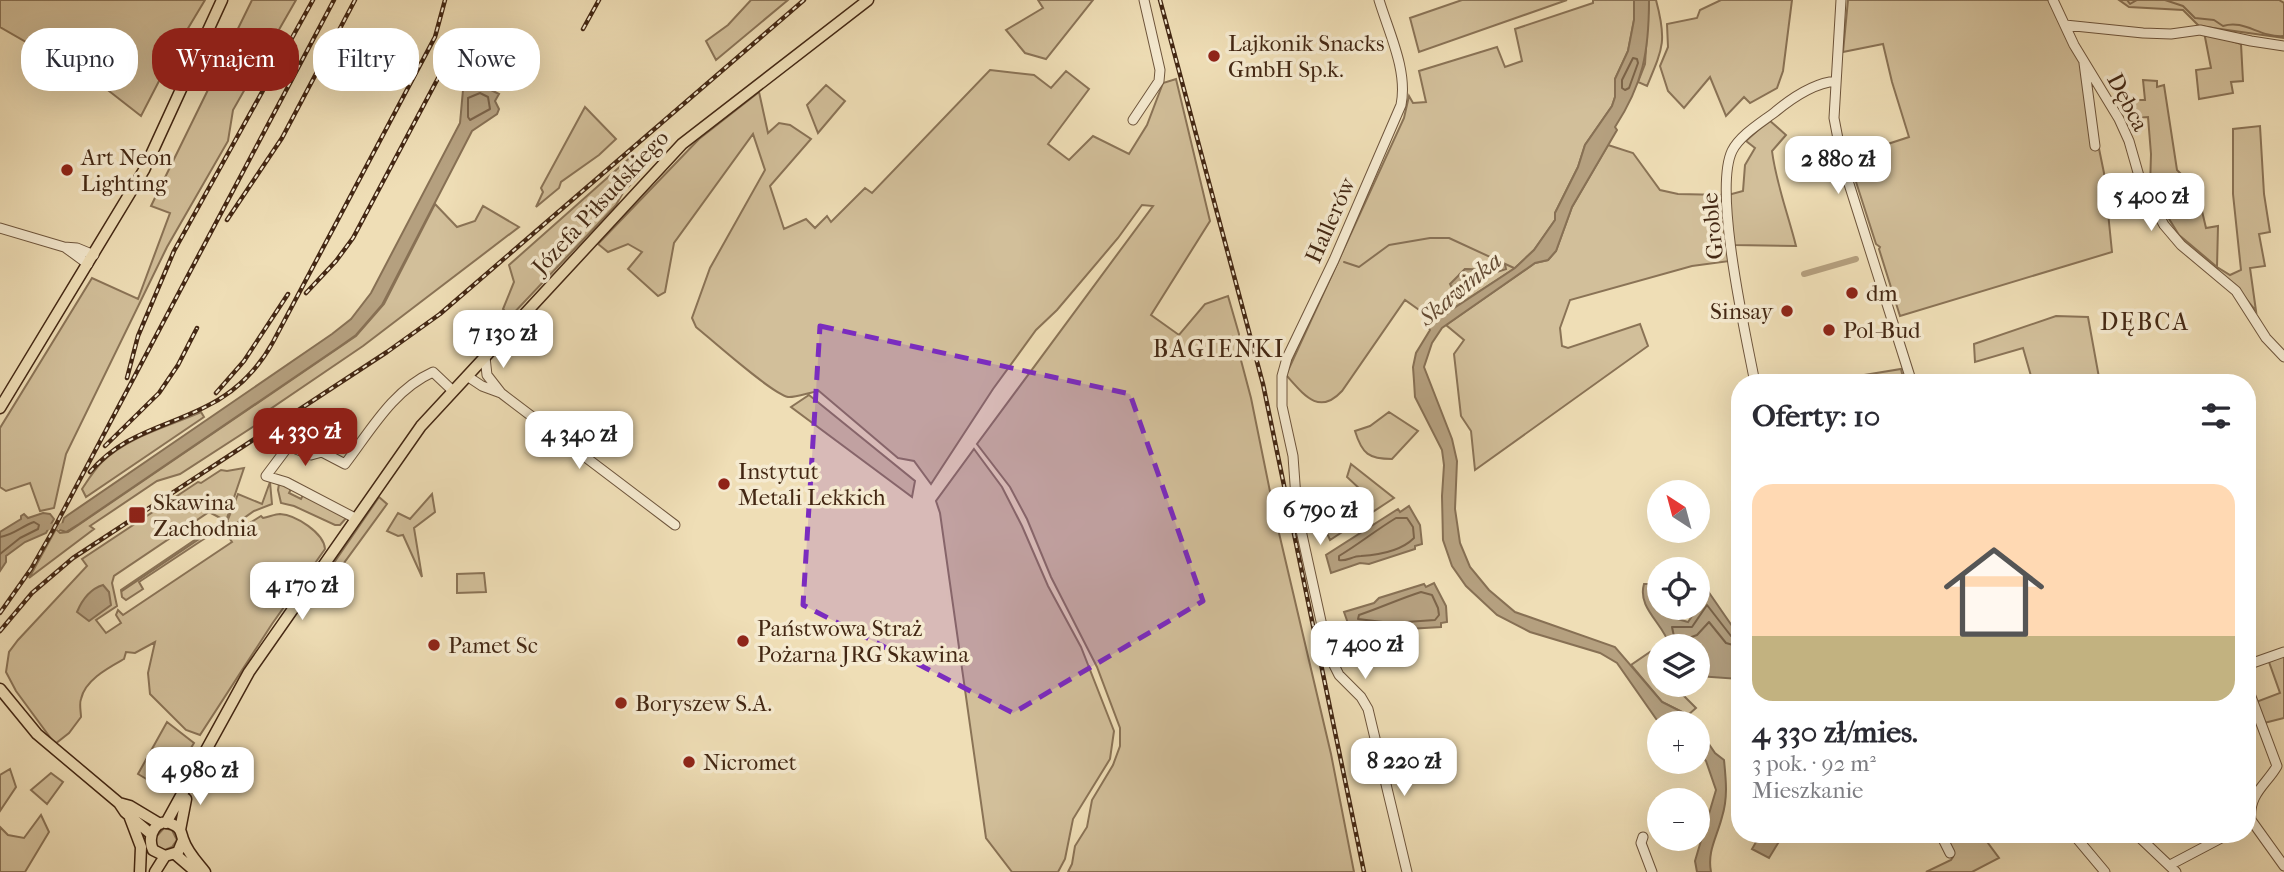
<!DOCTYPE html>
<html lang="pl">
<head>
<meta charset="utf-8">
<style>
	:root { --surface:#fff; --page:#f7f7f7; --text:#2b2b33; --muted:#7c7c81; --accent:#8f2418 }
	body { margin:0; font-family:"IM FELL French Canon",serif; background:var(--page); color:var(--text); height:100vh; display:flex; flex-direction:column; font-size:26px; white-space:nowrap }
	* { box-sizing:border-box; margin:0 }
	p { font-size:23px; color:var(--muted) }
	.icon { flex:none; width:38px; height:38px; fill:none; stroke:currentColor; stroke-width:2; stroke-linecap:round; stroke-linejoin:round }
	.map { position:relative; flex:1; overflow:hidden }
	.details { position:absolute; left:1731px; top:374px; width:525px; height:469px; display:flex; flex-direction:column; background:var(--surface); border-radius:28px; box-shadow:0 7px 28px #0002 }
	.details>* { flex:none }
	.top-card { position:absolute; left:21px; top:28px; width:665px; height:63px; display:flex; gap:14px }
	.needle { width:46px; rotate:324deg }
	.controls { position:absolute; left:1647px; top:480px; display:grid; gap:14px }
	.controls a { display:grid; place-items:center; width:63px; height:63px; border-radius:50%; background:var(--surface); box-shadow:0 7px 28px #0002; font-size:35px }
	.price { position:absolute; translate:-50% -60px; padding:0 16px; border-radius:14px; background:#fff; color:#222; font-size:23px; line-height:46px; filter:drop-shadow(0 2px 4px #0008) }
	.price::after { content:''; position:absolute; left:50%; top:42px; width:21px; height:16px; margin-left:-10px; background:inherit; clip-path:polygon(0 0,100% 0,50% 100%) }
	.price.active { background:var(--accent); color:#fff }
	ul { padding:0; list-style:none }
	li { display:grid; align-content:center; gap:14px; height:371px; padding:0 21px }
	li span { display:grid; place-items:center; height:217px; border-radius:21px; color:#555 }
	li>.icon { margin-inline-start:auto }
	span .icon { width:126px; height:126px; fill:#fffc; stroke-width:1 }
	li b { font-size:30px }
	h2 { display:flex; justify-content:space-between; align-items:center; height:84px; padding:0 21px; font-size:30px }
	.tag { padding:0 24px; border-radius:28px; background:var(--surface); box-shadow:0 7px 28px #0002; font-size:24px; line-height:63px }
	.tag.active { background:var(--accent); color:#fff }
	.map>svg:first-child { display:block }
	.green { fill:#d2bf9a; stroke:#8a7356; stroke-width:2; fill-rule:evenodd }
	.water { fill:#b5a07f; stroke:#877054; stroke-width:2 }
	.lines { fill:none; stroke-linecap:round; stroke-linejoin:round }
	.shore { stroke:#7c6449; stroke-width:2 }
	.stream { stroke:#877054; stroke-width:2 }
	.canal { stroke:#b5a07f; stroke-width:6 }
	.minor-casing { stroke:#6e553c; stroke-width:11 }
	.major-casing { stroke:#432713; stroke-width:13 }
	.minor { stroke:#f5ead0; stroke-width:9 }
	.major { stroke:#efdeb6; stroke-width:10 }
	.rail-casing { stroke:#432713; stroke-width:4.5 }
	.rail { stroke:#f5ead0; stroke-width:2; stroke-dasharray:5; stroke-linecap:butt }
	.marked { fill:#7b2cbf; fill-opacity:0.2; stroke:#7b2cbf; stroke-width:5; stroke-dasharray:14 9; stroke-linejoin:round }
	.poi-dot { fill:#8f2418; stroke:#f5ead0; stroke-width:2.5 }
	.labels { text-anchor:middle; stroke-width:7; stroke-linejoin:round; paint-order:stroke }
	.poi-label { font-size:23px; fill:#432713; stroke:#f5ead0; text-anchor:start }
	.street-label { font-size:23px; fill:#432713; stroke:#f5ead0 }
	.water-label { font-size:24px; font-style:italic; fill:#654b33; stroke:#f5ead0 }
	.neighbourhood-label { font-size:24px; letter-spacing:2px; fill:#432713; stroke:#f5ead0 }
</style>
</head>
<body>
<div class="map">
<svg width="2284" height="872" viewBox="0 0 2284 872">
	<rect width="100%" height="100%" fill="#efdeb6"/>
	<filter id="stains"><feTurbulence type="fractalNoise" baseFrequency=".00286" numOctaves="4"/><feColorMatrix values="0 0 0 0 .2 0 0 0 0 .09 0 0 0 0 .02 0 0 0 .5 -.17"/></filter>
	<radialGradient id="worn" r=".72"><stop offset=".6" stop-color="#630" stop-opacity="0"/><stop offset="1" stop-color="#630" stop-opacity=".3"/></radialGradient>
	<path class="green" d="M0 0H205L175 50 141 116 54 48 47 54 0 27Z
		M252 0H296L233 110 228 141 167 247 66 454 54 508 40 511 30 483 6 491 0 487V428L92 278 138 299 170 213 151 206Z
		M751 0H788L716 60 706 41 728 25Z
		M1038 0H1093L1046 59 1025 53 1006 30 1043 8Z
		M1462 0H1567L1419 52 1410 18Z
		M1593 0H1634V20L1628 51 1615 79V97L1612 106 1585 145 1578 167 1555 213V220L1534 250 1515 268 1454 308 1429 317 1405 300 1342 391C1319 416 1304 395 1286 375L1404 118 1409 96 1413 103 1426 102 1419 71 1497 47 1505 67 1522 61 1515 29 1593 3ZM1498 262 1493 272 1475 279H1468L1459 290V275L1465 269 1484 270 1485 266 1495 265Z
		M1649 0H1656C1667 41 1663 48 1647 86L1638 82 1645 64Z
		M1721 0H1792L1783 71 1777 88 1750 103 1744 97 1726 116 1710 77 1684 108 1668 91 1660 66 1668 47 1667 24 1697 18 1700 10Z
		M1848 0H2049L2081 61 2104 173 2112 252 1900 316 1879 249 1880 247 1876 244 1848 157 1909 137 1892 82 1883 44 1843 52Z
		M2119 0H2279L2284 3V38L2199 26 2183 10 2129 7Z
		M2204 32 2241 44 2243 81 2231 82 2233 93 2199 99 2196 70 2211 68Z
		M990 70 1034 75 1051 88 1066 71 1089 89 1048 144 1069 160 1093 136 1129 154 1147 125 1163 83 1176 79 1210 221 1151 315 1179 335 1205 304 1228 296 1239 334 1238 349 1251 398 1275 516 1331 754 1354 872H1068L1072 864 1075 846 1087 827 1092 800 1113 765 1120 746V728L1097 667 1051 577 1027 519 1010 487 977 444 1153 206 1142 205 1118 238 1057 310 1036 330 993 389 931 484 914 461 898 458 819 391C811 392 794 398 788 397 771 393 713 341 696 327L692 318 710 268 765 170 753 134 674 243 665 292 658 296 628 269 642 252 628 244 608 252 598 244 699 139 759 92 768 133 779 123 790 125 811 139 770 186 784 229 806 219 815 228 827 216 831 222 865 188 872 193Z
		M2143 80 2157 81V87L2164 85 2177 170 2183 176 2178 188 2183 215 2202 211 2206 228 2218 226 2217 267 2230 275 2241 270 2233 194V129L2260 126 2264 194 2270 232 2259 234 2265 266 2250 268 2256 311 2241 293 2216 270 2217 267 2179 235 2150 188 2151 154 2148 117 2134 118 2131 100H2145Z
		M826 85 845 101 818 133 807 105Z
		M585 107 616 139 599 155 561 182 559 188 536 207 543 192 541 188Z
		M1769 120 1786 135 1772 151C1776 183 1788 214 1796 246L1734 245 1728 195 1743 191 1745 165 1755 148 1746 141Z
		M1608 145 1633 153 1660 190 1678 194 1724 195 1730 261 1692 266 1570 300 1560 328 1562 346 1568 348 1640 324 1648 346 1475 470 1471 431 1461 416 1454 354 1464 340 1446 325 1535 263 1548 260 1556 251 1572 207Z
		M633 155 639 176 624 191 616 205 510 317 503 309 514 282 509 265Z
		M435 204 457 227 475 221 483 206 519 227 363 346 266 412 262 421 180 474 157 481 90 526 94 529 29 578 56 529 60 533 68 532 356 336 384 304Z
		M2056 316 2088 317 2100 383H2033L2023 348 1975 362 1974 344Z
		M1901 369 1904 382 1848 383 1840 379Z
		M809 395 915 481 912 497 791 407Z
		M201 412 204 417 86 497 82 489C88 480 94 470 102 462 129 436 167 427 201 412Z
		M1389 412 1418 431 1392 459C1369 459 1362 454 1355 431L1370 426Z
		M974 449 1002 487 1022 526 1048 586 1081 647 1114 731 1110 759 1073 819 1065 859 1058 872H1012L986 838 940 513 936 501Z
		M1351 464 1394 498 1330 540 1326 531 1361 490 1347 477Z
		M244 468 226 521 209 512 114 576 112 583 117 606 96 620 106 633 121 623 116 615 118 610 123 615 232 542 230 539 236 535 235 532 261 516 263 518C269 517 275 514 280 514 296 515 324 533 325 549L272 624 200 735 186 730 150 694 148 673 155 642 135 653 126 652 124 659C108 668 85 680 81 699 79 704 81 712 81 717L69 733 55 744 16 691 6 672 9 652 18 640 87 566 82 559 198 482 201 483 221 470 227 471Z
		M270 482 272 504 254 511 234 525 227 522 238 494 262 504Z
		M279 484 292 487 289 493 301 499 304 493 348 516 340 525H335L294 506 281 503 278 490Z
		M432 494 435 512 414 528 422 577 403 535 398 536 387 531 398 513 410 519Z
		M379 497 387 504 336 574 332 601 316 589Z
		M211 529 213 533 139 582 143 589 126 600 122 597 121 590Z
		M484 573 486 592 457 593V574Z
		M1650 652 1659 668V684H1672L1696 708 1688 715 1662 702 1631 665Z
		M2284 655V718L2264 723 2256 702 2280 693 2269 662Z
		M167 722 194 743 165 790 138 774Z
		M10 769 16 787 0 811V775Z
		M51 773 63 782 47 804 31 790Z
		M41 815 49 832 25 872H0V827L8 835 24 838Z
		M164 828 172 830 177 840 172 847 160 852 154 839Z
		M1956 835H1982L1999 858 1972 872H1926L1951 860 1953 857 1945 840Z"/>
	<path class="water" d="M1634 0H1649C1649 52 1643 84 1615 127L1617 130 1572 207 1556 251 1548 260 1535 263 1442 328 1432 343 1424 367 1452 439 1457 461 1455 509 1460 543 1470 567 1489 590 1515 612 1615 647 1662 702 1688 715 1694 723H1659L1617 663 1600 653 1530 632 1497 615 1466 586 1452 566 1443 540 1442 496 1444 465 1442 450 1415 397 1414 381 1413 367 1416 353 1430 330 1425 323 1429 317 1454 308 1515 268 1534 250 1555 220V213L1578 167 1585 145 1612 106 1615 97V79L1628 51 1634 20Z
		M477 83 499 94 495 101 499 109 497 114 472 131 382 305 356 335 339 347 79 524 66 532 60 530 64 518 68 515 332 334 351 319 371 293 460 123 463 90 468 87 473 88Z
		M1498 261 1505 264 1506 269 1475 279H1468L1463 283 1461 290H1453L1450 284 1465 269 1484 270 1485 266 1495 265Z
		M1409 506 1420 525 1422 544 1415 546V549L1369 564 1360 563 1331 573 1326 555 1398 509 1400 512Z
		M43 513 50 514 54 519 46 533 25 542 6 556V562L0 571V532L21 519V516L24 514 28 518Z
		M1698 580 1701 581 1739 636V679L1698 676V646H1670C1663 623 1637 608 1644 584H1659V607H1672L1670 611 1678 619 1688 622 1697 609Z
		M1434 583 1446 606 1447 622 1441 623V627L1390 630 1379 628 1350 629 1344 612 1374 603 1379 598 1424 584 1426 587Z
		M103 585 109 592 111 605 89 621 77 612C82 600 90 589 103 585Z
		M1698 728 1715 753 1724 760C1726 780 1728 798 1722 817 1717 837 1707 851 1711 872H1697L1695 861 1716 790 1706 761 1698 752Z
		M1760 835H1783L1769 858 1752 849Z"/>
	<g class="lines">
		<path class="shore" d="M1633 58 1637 59 1638 63 1629 88 1625 90 1622 88V80Z
			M480 93 488 97 490 109 470 120 468 117V98Z
			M1396 518H1407L1413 527 1414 538C1401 551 1378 555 1361 556 1352 556 1346 562 1339 560V556C1359 544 1376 530 1396 518Z
			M0 537C13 535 22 526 34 522L39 525 38 529 20 538 0 554
			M1421 592 1432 595 1438 608 1439 615 1435 620 1391 623 1358 619 1359 615C1380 608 1399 599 1421 592Z
			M1676 646 1672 627H1692L1707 605 1731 636 1740 639
			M1685 646 1686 639 1697 635 1709 622 1726 643 1740 647"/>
		<path class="stream" d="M2127 0 2130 4 2137 0
			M2156 0H2164
			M2165 0 2183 6 2195 18 2214 20 2223 26C2245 19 2259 38 2284 36
			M1344 262 1359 267 1389 245 1430 238H1449L1514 268
			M122 591 211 531"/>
		<path class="canal" d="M1804 274 1856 259
			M44 527 68 526"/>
		<defs>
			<path id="minor" d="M1379 0C1389 33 1408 71 1401 105L1334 260 1287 358 1282 376V406L1293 456 1297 512 1328 653 1339 675 1361 697 1368 709 1407 872
				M1841 0 1834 118 1843 165 1912 383
				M2053 0 2074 45 2119 119 2129 141 2141 183 2164 225 2181 245 2236 291 2266 338 2284 357
				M2065 25 2143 33 2171 34 2200 30 2251 41 2284 46
				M2084 63 2095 146
				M1133 120 1159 81 1160 70 1144 0
				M0 228 64 247 77 248 94 255
				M66 248 88 264
				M485 357 487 375 501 393
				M467 376 482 386 501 393 675 525
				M1755 383C1746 336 1713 191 1732 151 1740 135 1762 122 1775 112 1793 97 1814 83 1836 81
				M288 446 311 455 322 452
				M355 518 286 482 266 476 299 432 317 444 322 452 345 464C371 430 393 390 433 372L453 391
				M2247 665 2284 652
				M2247 686 2277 766C2267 784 2248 794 2251 820
				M2251 820 2284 866
				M1941 835 1950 853
				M2074 835 2105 872
				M2137 835 2176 872
				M1643 837 1641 843 1652 872
				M2170 865 2227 835"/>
			<path id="major" d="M0 408 144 170 222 0
				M0 689 37 734 119 803 125 812 151 834
				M119 803 130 806 160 824
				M130 818 141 847 140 872
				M166 823 249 672 421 426 682 144 868 0
				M180 830 186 799
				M183 840 178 852 165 856 153 850C146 836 157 815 174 825 181 828 181 833 183 839 187 852 197 862 205 872
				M175 854 196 872
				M155 872 165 856"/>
		</defs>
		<use href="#minor" class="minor-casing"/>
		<use href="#major" class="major-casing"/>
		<use href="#minor" class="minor"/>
		<use href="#major" class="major"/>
		<defs>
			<path id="rail" d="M1160 0 1263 384 1364 872
				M583 29 599 0
				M227 220 282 138 355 0
				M306 293 336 261 353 238 453 50
				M127 378 138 336 174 251 313 0
				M216 393 244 361 288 294
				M105 446 159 393 178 365 197 328
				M90 472C123 434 160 429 203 408 233 394 257 371 273 342L435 37 445 0
				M0 613 31 569 51 534 334 0
				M0 631 32 593 73 558 387 352 440 314 804 0"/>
		</defs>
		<use href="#rail" class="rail-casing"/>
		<use href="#rail" class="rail"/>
	</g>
	<path class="marked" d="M820 326 1130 394 1203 601 1013 713 803 605Z"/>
	<g class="poi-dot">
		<circle cx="1214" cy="56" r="7"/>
		<circle cx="67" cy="170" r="7"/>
		<circle cx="1852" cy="293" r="7"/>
		<circle cx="1787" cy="311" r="7"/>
		<circle cx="1829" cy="330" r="7"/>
		<circle cx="724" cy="484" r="7"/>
		<rect x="128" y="506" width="18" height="18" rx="3.5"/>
		<circle cx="743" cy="641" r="7"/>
		<circle cx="434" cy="645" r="7"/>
		<circle cx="621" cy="703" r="7"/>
		<circle cx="689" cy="762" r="7"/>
	</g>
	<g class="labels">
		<g class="poi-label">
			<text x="1228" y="51">Lajkonik Snacks<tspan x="1228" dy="26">GmbH Sp.k.</tspan></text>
			<text x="81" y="165">Art Neon<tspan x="81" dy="26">Lighting</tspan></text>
			<text x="1866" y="301">dm</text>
			<text x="1773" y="319" text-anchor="end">Sinsay</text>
			<text x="1843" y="338">Pol-Bud</text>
			<text x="738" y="479">Instytut<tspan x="738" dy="26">Metali Lekkich</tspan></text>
			<text x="153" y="510">Skawina<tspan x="153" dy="26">Zachodnia</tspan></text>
			<text x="757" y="636">Państwowa Straż<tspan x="757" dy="26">Pożarna JRG Skawina</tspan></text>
			<text x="448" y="653">Pamet Sc</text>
			<text x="635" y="711">Boryszew S.A.</text>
			<text x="703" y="770">Nicromet</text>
		</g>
		<g class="street-label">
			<text transform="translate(2128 102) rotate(62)" y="8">Dębca</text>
			<text transform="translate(600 202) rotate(-47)" y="8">Józefa Piłsudskiego</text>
			<text transform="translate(1330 220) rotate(-66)" y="8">Hallerów</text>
			<text transform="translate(1712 226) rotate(-95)" y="8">Groble</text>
		</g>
		<g class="water-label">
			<text transform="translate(1460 289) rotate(-40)" y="8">Skawinka</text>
		</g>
		<g class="neighbourhood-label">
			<text x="2145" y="330">DĘBCA</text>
			<text x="1219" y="357">BAGIENKI</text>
		</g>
	</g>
	<rect width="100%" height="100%" filter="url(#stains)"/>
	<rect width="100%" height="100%" fill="url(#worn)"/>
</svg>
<div class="controls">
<a><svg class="needle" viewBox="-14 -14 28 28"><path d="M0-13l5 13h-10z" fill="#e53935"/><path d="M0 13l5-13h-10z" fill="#7c7c81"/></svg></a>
<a><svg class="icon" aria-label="locate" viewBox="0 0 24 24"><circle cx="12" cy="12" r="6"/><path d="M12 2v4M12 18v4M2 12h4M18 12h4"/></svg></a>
<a><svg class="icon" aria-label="layers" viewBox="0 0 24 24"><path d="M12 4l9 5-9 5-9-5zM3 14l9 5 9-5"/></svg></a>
<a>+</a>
<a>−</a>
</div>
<b class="price" style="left:1838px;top:196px">2 880 zł</b>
<b class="price" style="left:2151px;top:233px">5 400 zł</b>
<b class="price" style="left:503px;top:370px">7 130 zł</b>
<b class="price active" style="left:305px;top:468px">4 330 zł</b>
<b class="price" style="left:579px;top:471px">4 340 zł</b>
<b class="price" style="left:1320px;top:547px">6 790 zł</b>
<b class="price" style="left:302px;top:622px">4 170 zł</b>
<b class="price" style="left:1365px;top:681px">7 400 zł</b>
<b class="price" style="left:1404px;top:798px">8 220 zł</b>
<b class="price" style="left:200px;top:807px">4 980 zł</b>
<div class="top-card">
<a class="tag">Kupno</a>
<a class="tag active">Wynajem</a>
<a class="tag">Filtry</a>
<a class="tag">Nowe</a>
</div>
<section class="details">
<h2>Oferty: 10<svg class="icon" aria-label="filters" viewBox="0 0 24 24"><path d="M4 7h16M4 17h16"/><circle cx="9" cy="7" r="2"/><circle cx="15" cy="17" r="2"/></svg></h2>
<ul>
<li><span style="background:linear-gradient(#ffd9b3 70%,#c2b280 0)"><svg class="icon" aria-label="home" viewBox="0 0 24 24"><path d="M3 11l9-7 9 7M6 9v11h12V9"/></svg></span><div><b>4 330 zł/mies.</b><p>3 pok. · 92 m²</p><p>Mieszkanie</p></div></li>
</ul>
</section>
</div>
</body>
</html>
